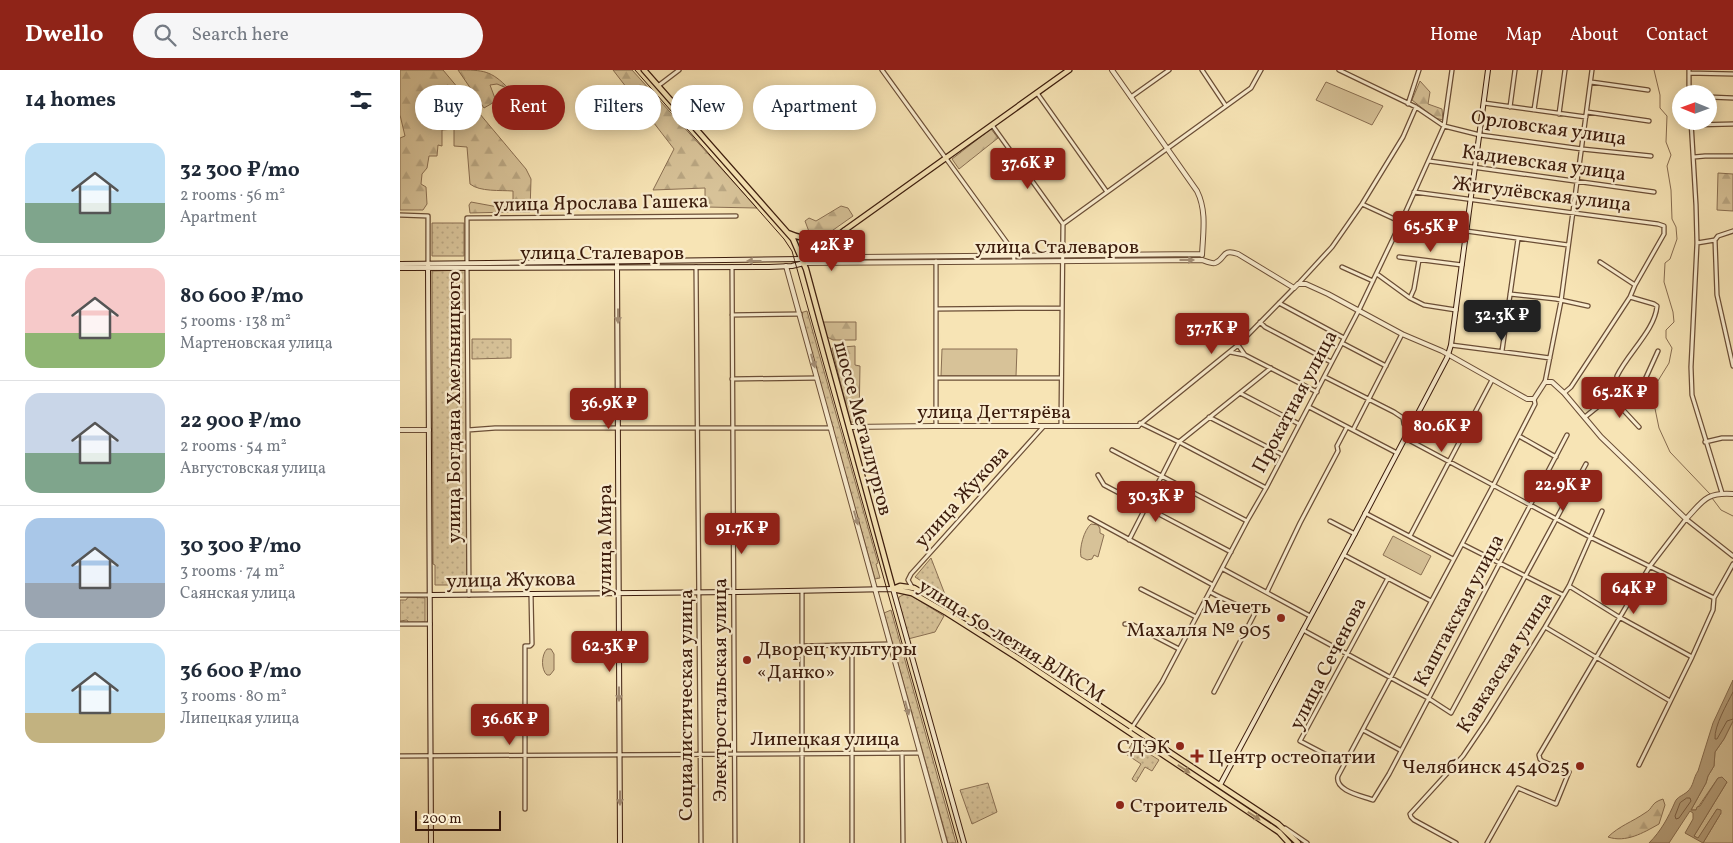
<!DOCTYPE html>
<html lang="en">
<head>
<meta charset="utf-8">
<style>
	:root { --surface:#fff; --page:#f6f6f7; --text:#1f2937; --muted:#747a83; --line:#e0e1e3; --accent:#8f2418 }
	body { margin:0; font-family:Vollkorn,serif; background:var(--page); color:var(--text); height:100vh; display:flex; flex-direction:column; font-size:19px; white-space:nowrap }
	* { box-sizing:border-box; margin:0 }
	p { font-size:16px; color:var(--muted) }
	.icon { flex:none; width:28px; height:28px; fill:none; stroke:currentColor; stroke-width:2; stroke-linecap:round; stroke-linejoin:round }
	.map { position:relative; flex:1; overflow:hidden }
	.side { display:flex; flex-direction:column; background:var(--surface); width:400px }
	.side>* { flex:none }
	.top-card { position:absolute; left:15px; top:15px; width:475px; height:45px; display:flex; gap:10px }
	.needle { width:32px; rotate:271deg }
	.fabs { position:absolute; left:1272px; top:15px; display:grid; gap:10px }
	.fabs a { display:grid; place-items:center; width:45px; height:45px; border-radius:50%; background:var(--surface); box-shadow:0 2px 12px #0003; font-size:25px }
	.scale { position:absolute; left:15px; bottom:12px; width:86px; box-sizing:border-box; padding-left:5px; border:2px solid #3c1c0c; border-top:0; font-size:14px; line-height:18px; white-space:nowrap; color:#3c1c0c; -webkit-text-stroke:4px #faedcf; paint-order:stroke }
	.price { position:absolute; translate:-50% -42px; padding:0 11px; border-radius:5px; background:var(--accent); color:#fff; font-size:16px; line-height:32px; filter:drop-shadow(0 1px 2px #0008) }
	.price::after { content:''; position:absolute; left:50%; top:30px; width:15px; height:11px; margin-left:-8px; background:inherit; clip-path:polygon(0 0,100% 0,50% 100%) }
	.price.on { background:#222; color:#fff }
	ul { padding:0; list-style:none }
	li { display:flex; align-items:center; gap:15px; height:125px; padding:0 25px }
	li+li { border-top:1px solid var(--line) }
	li span { display:grid; place-items:center; flex:none; width:140px; height:100px; border-radius:15px; color:#555 }
	li>.icon { margin-inline-start:auto }
	span .icon { width:60px; height:60px; fill:#fffc; stroke-width:1 }
	li b { font-size:21px }
	h2 { display:flex; justify-content:space-between; align-items:center; height:60px; padding:0 25px; font-size:21px }
	.chip { padding:0 18px; border-radius:22px; background:var(--surface); box-shadow:0 2px 12px #0003; font-size:18px; line-height:45px }
	.chip.on { background:var(--accent); color:#fff }
	header { display:flex; align-items:center; gap:30px; box-sizing:border-box; height:70px; padding:0 25px; background:var(--accent); color:#fff }
	header strong { font-size:24px }
	nav { display:flex; gap:28px; margin-inline-start:auto; font-size:18px }
	.search { width:350px; height:45px; background:var(--page); display:flex; align-items:center; gap:12px; box-sizing:border-box; padding:0 18px; border-radius:28px; color:var(--muted); font-size:19px }
	main { display:flex; flex:1; min-height:0 }
	.map>svg:first-child { display:block }
	.grass { fill:#d7c298; stroke:#8a6f52 }
	.forest { fill:url(#forest-firs); stroke:#8a6f52 }
	.park { fill:url(#park-dots); stroke:#8a6f52 }
	.water { fill:#b7a07c; stroke:#866b4f }
	.lines { fill:none; stroke-linecap:round; stroke-linejoin:round }
	.shore { stroke:#7a5e44; stroke-width:1 }
	.stream { stroke:#866b4f; stroke-width:1 }
	.minor-casing { stroke:#6b4e36; stroke-width:5.5 }
	.tertiary-casing { stroke:#6b4e36; stroke-width:6 }
	.secondary-casing { stroke:#3c1c0c; stroke-width:6 }
	.primary-casing { stroke:#3c1c0c; stroke-width:7 }
	.minor { stroke:#faedcf; stroke-width:3 }
	.tertiary { stroke:#faedcf; stroke-width:4 }
	.secondary { stroke:#faedcf; stroke-width:4 }
	.primary { stroke:#f7e4b5; stroke-width:4.5 }
	.tram { stroke:#3c1c0c; stroke-width:1 }
	.oneway { fill:#a48f77 }
	.oneway2 { fill:#a38a69 }
	.poi-dot { fill:#8f2418; stroke:#faedcf; stroke-width:2 }
	.labels { text-anchor:middle; stroke-width:4.5; stroke-linejoin:round; paint-order:stroke }
	.street-label { font-size:20px; fill:#3c1c0c; stroke:#faedcf }
	.poi-label { font-size:20px; fill:#3c1c0c; stroke:#faedcf; text-anchor:end }
</style>
</head>
<body>
<header>
<strong>Dwello</strong>
<div class="search"><svg class="icon" aria-label="search" viewBox="0 0 24 24"><circle cx="10" cy="10" r="6"/><path d="M15 15l6 6"/></svg>Search here</div>
<nav><a>Home</a><a>Map</a><a>About</a><a>Contact</a></nav>
</header>
<main>
<section class="side">
<h2>14 homes<svg class="icon" aria-label="filters" viewBox="0 0 24 24"><path d="M4 7h16M4 17h16"/><circle cx="9" cy="7" r="2"/><circle cx="15" cy="17" r="2"/></svg></h2>
<ul>
<li><span style="background:linear-gradient(#bfe0f5 60%,#7fa58c 0)"><svg class="icon" aria-label="home" viewBox="0 0 24 24"><path d="M3 11l9-7 9 7M6 9v11h12V9"/></svg></span><div><b>32 300 ₽/mo</b><p>2 rooms · 56 m²</p><p>Apartment</p></div></li>
<li><span style="background:linear-gradient(#f6c9c9 65%,#8fb573 0)"><svg class="icon" aria-label="home" viewBox="0 0 24 24"><path d="M3 11l9-7 9 7M6 9v11h12V9"/></svg></span><div><b>80 600 ₽/mo</b><p>5 rooms · 138 m²</p><p>Мартеновская улица</p></div></li>
<li><span style="background:linear-gradient(#c9d6e8 60%,#7fa58c 0)"><svg class="icon" aria-label="home" viewBox="0 0 24 24"><path d="M3 11l9-7 9 7M6 9v11h12V9"/></svg></span><div><b>22 900 ₽/mo</b><p>2 rooms · 54 m²</p><p>Августовская улица</p></div></li>
<li><span style="background:linear-gradient(#a9c7e8 65%,#9aa5b1 0)"><svg class="icon" aria-label="home" viewBox="0 0 24 24"><path d="M3 11l9-7 9 7M6 9v11h12V9"/></svg></span><div><b>30 300 ₽/mo</b><p>3 rooms · 74 m²</p><p>Саянская улица</p></div></li>
<li><span style="background:linear-gradient(#bfe0f5 70%,#c2b280 0)"><svg class="icon" aria-label="home" viewBox="0 0 24 24"><path d="M3 11l9-7 9 7M6 9v11h12V9"/></svg></span><div><b>36 600 ₽/mo</b><p>3 rooms · 80 m²</p><p>Липецкая улица</p></div></li>
</ul>
</section>
<div class="map">
<svg width="1333" height="773" viewBox="0 0 1333 773">
	<defs>
		<pattern id="forest-firs" width="22" height="20" patternUnits="userSpaceOnUse" patternTransform="scale(1.25)"><rect width="22" height="20" fill="#d7c298"/><path d="M5 1l3.5 6h-7zM16 11l3.5 6h-7z" fill="#b9a682"/></pattern>
		<pattern id="park-dots" width="8" height="8" patternUnits="userSpaceOnUse" patternTransform="scale(1.25)"><rect width="8" height="8" fill="#d7c298"/><path d="M2 2h.1M6 6h.1" fill="none" stroke="#b9a682" stroke-width="1.8" stroke-linecap="round"/></pattern>
	</defs>
	<rect width="100%" height="100%" fill="#f7e4b5"/>
	<filter id="stains"><feTurbulence type="fractalNoise" baseFrequency=".004" numOctaves="4"/><feColorMatrix values="0 0 0 0 .2 0 0 0 0 .09 0 0 0 0 .02 0 0 0 .5 -.17"/></filter>
	<radialGradient id="worn" r=".72"><stop offset=".6" stop-color="#630" stop-opacity="0"/><stop offset="1" stop-color="#630" stop-opacity=".3"/></radialGradient>
	<path class="grass" d="M926 12 983 36 972 55 916 30Z
		M542 279H617L616 306H541Z
		M691 454 698 455 700 459V463L704 465 698 487 694 485 692 489 687 490 681 487C679 478 684 460 691 454Z
		M993 466 1031 486 1021 505 983 485Z
		M147 579H151L154 584V600L150 605H147C141 600 141 585 147 579Z
		M1333 651V773H1303L1321 743 1317 739 1298 769 1294 766 1327 712 1318 708 1296 740H1291L1306 713 1308 706 1314 696 1315 682 1324 669Z"/>
	<path class="forest" d="M0 0H43L126 99 131 109 130 142H113V121C100 120 80 122 70 114L67 77 54 76V59L42 60V76L38 75 37 86H29L27 98 22 104 21 114 26 117 27 134 23 140H0V68L5 66 0 45Z
		M58 0C83 0 91 0 109 19L97 14 90 15 96 31 84 38Z
		M213 0H232L357 138 305 137V118L253 120 274 79Z
		M1020 11 1030 22 1028 34 1042 39 1043 50 1035 48 1012 30Z
		M591 59 598 68 559 99 552 89Z
		M1318 103 1333 104V141L1317 140Z
		M71 132 98 137 109 136 111 142 70 143 69 135Z
		M441 136 448 138 453 146 426 165 411 167 405 151 409 148 416 151Z
		M423 252H456V270H433L427 267Z
		M455 276V295L460 296 459 352H450L432 278Z
		M1263 729 1265 735 1259 754C1243 763 1226 773 1208 767 1219 756 1232 752 1245 743 1254 738 1250 733 1263 729Z"/>
	<path class="park" d="M32 153H64V186H32Z
		M445 166 452 184 455 188H422L423 181Z
		M66 200 67 515H35V495L33 494 32 201Z
		M407 241 478 493 476 494 480 508 475 509 400 243Z
		M72 269H111V288L72 289Z
		M531 488 546 527 515 507Z
		M507 523 544 546 535 562 508 569 498 533 499 527Z
		M8 527 25 528V552L9 553 7 550 0 551V530H6Z
		M491 540 556 773H548L484 543Z
		M732 673 759 690 752 701 745 697 736 712 732 709 741 694 726 684Z
		M588 713 597 742 572 754 560 720Z"/>
	<path class="water" d="M1333 610V651L1324 669 1315 682 1314 696 1308 706 1306 713 1291 740H1296L1297 737 1300 736 1318 708 1322 707 1327 712 1294 766 1298 768 1317 739 1321 740V743L1303 773 1285 763 1293 749V743L1290 741 1269 773H1249C1261 761 1268 748 1275 732 1277 727 1282 726 1287 722 1294 716 1293 708 1298 701L1313 653Z"/>
	<g class="lines">
		<path class="shore" d="M1333 622C1327 634 1314 656 1315 669H1317L1327 651 1333 649
			M1287 728H1290L1291 731 1279 748 1276 749 1275 746 1280 733Z"/>
		<path class="stream" d="M1254 0 1260 25V38L1267 46 1266 72 1271 85 1267 96 1271 120 1272 149 1276 157 1277 169 1270 189 1265 193 1264 212 1273 242 1274 252 1266 260V268L1272 278 1269 293 1256 314 1253 329 1259 358 1270 382 1310 424
			M1312 428 1321 440 1333 446"/>
		<defs>
			<path id="minor" d="M482 0 613 181 614 191
				M802 0 826 36
				M939 0 1016 37 1044 56 1080 65 1182 79 1251 86
				M1289 3 1333 4
				M1191 12 1248 20
				M258 16 279 0
				M637 23 707 122
				M1289 24V0
				M731 27 769 0
				M1309 27 1333 28
				M1084 33 1186 47
				M1008 34 1019 0
				M1110 37 1115 0
				M1134 40 1140 0
				M1187 42 1249 51
				M1159 44 1165 0
				M1291 51 1296 135 1297 173 1291 297 1292 325 1322 423
				M592 55 663 154 661 355
				M1291 55 1333 54
				M1294 87 1305 86H1333
				M1029 91 1254 122
				M1014 122 1258 154 1264 156V164L1235 215 1230 227 1171 317 1164 323
				M962 134 1001 152 1168 175
				M0 145 28 146V194
				M663 154 851 18 861 0
				M1315 170 1317 225 1333 296
				M1297 173 1315 170 1318 166 1333 161
				M999 187 1062 195
				M536 191V356
				M1200 192 1235 215
				M67 193V148L336 146
				M296 197 301 773
				M332 197 335 773
				M942 197 973 211
				M67 198 69 525
				M977 204 1010 228 1024 235 1056 240
				M898 214 932 177 962 134 1003 67 1016 37
				M1110 224 1156 229 1188 236
				M1010 228 1014 219 1019 190
				M879 233 944 268
				M536 239 662 238
				M332 245 400 244
				M860 252 865 257 931 292
				M942 273 986 296
				M1051 275 1150 288
				M1102 281 1118 169
				M830 282 845 285 838 275
				M845 285 917 322
				M925 307 994 342 1003 348 1004 354 1010 358
				M536 308H661
				M332 309 417 308
				M1145 312 1161 231 1192 0
				M840 323 899 354
				M1134 329 1135 334 1093 416 938 706C934 721 963 726 973 730L989 704 1167 365
				M1213 329 1239 357
				M1206 330C1209 326 1214 322 1216 317 1217 314 1216 310 1217 306 1228 283 1255 260 1257 236L1254 234 1230 227
				M909 337 997 383
				M809 347 883 385
				M1185 347 1206 330 1213 329 1225 320H1238L1243 314 1258 281
				M740 353 779 372 866 418
				M738 356 838 275 894 218
				M68 360 95 358H431
				M953 360 1002 264
				M1119 366 1156 387
				M1005 368 1190 467 1314 528
				M1305 372 1322 368H1333
				M712 380 847 451
				M698 405 704 415 831 482
				M965 443 1053 489
				M690 448 813 515
				M930 451 955 464
				M1010 466 1092 310
				M729 470 779 372 871 298
				M1062 474 1163 525
				M944 485 1031 531
				M823 499 910 546
				M1169 516 1219 547 1292 587
				M512 517 508 510 511 504 644 356
				M741 519 796 547
				M402 521V773
				M810 522C824 530 840 536 855 543L814 622
				M867 522 900 453 938 381 937 376 947 357
				M0 525H30
				M0 554H30
				M725 554H731L779 579
				M1145 557 1270 631
				M903 560 1028 628 1051 643 1186 394
				M402 576 490 574
				M963 660 1000 680
				M729 662 762 612 847 451 866 418 959 240 1001 152 1044 56 1052 0
				M502 683 503 773
				M0 686 520 683
				M944 694 900 671 988 508
				M1239 695 1292 587 1313 540 1314 528 1333 494
				M125 739V576H130L132 574 131 524
				M885 758 907 773
				M452 773V575
				M1056 773 1014 750 1011 747 1010 744 1063 686 1086 652 1145 557 1169 516 1202 441
				M1087 773 1118 718 1156 734 1169 702 1142 691 1140 689 1139 685 1250 496 1286 449 1333 486"/>
			<path id="tertiary" d="M712 0 797 121C807 141 803 163 802 185
				M445 160 454 183 460 187
				M460 187 802 184
				M406 193 802 190C805 191 812 194 815 193 826 189 821 178 838 184L894 218 898 214H906L928 224 1002 264 1042 281 1127 329H1134L1145 312H1152L1164 323 1201 367 1286 449C1303 431 1306 422 1333 424
				M386 196 545 773
				M449 357 534 356H738
				M0 360H29"/>
			<path id="secondary" d="M217 192 220 773
				M0 194 403 189
				M28 194 31 773
				M0 198 369 197 392 196 404 193
				M30 525 337 522 493 519 564 773
				M820 715 952 469 1047 288 1051 275 1088 0"/>
			<path id="primary" d="M244 0 393 169 406 199 493 519
				M388 163C404 170 421 171 436 164
				M403 189 416 183 445 160 669 0
				M493 519 500 516 514 518 579 556 878 754 898 773
				M493 519 512 523 547 543 624 592 879 762 889 773"/>
		</defs>
		<use href="#minor" class="minor-casing"/>
		<use href="#tertiary" class="tertiary-casing"/>
		<use href="#secondary" class="secondary-casing"/>
		<use href="#primary" class="primary-casing"/>
		<use href="#minor" class="minor"/>
		<use href="#tertiary" class="tertiary"/>
		<use href="#secondary" class="secondary"/>
		<use href="#primary" class="primary"/>
		<path class="tram" d="M235 0 384 169 392 181 558 773"/>
	</g>
	<defs><path id="oneway-solid" d="M-6-.8H1V-3.2L6.5 0L1 3.2V.8H-6Z" transform="scale(1.25)"/></defs>
	<g class="oneway">
		<use href="#oneway-solid" transform="translate(787 190)"/>
		<use href="#oneway-solid" transform="translate(354 191) rotate(180)"/>
		<use href="#oneway-solid" transform="translate(218 246) rotate(90)"/>
		<use href="#oneway-solid" transform="translate(413 291) rotate(74)"/>
		<use href="#oneway-solid" transform="translate(456 448) rotate(74)"/>
		<use href="#oneway-solid" transform="translate(219 624) rotate(90)"/>
		<use href="#oneway-solid" transform="translate(507 638) rotate(75)"/>
		<use href="#oneway-solid" transform="translate(220 728) rotate(90)"/>
	</g>
	<g class="oneway2">
		<use href="#oneway-solid" transform="translate(784 699) rotate(34)"/>
		<use href="#oneway-solid" transform="translate(854 746) rotate(33)"/>
	</g>
	<g class="poi-dot">
		<circle cx="881" cy="548" r="5"/>
		<circle cx="347" cy="590" r="5"/>
		<circle cx="780" cy="676" r="5"/>
		<path d="M794.5 678.5h5v5h5v5h-5v5h-5v-5h-5v-5h5z"/>
		<circle cx="1180" cy="696" r="5"/>
		<circle cx="720" cy="735" r="5"/>
	</g>
	<g class="labels">
		<g class="street-label">
			<text transform="translate(1149 57) rotate(8)" y="7">Орловская улица</text>
			<text transform="translate(1144 92) rotate(8)" y="7">Кадиевская улица</text>
			<text transform="translate(1142 123) rotate(7)" y="7">Жигулёвская улица</text>
			<text transform="translate(201 132) rotate(-1)" y="7">улица Ярослава Гашека</text>
			<text x="657" y="183">улица Сталеваров</text>
			<text x="202" y="189">улица Сталеваров</text>
			<text transform="translate(894 331) rotate(-62)" y="7">Прокатная улица</text>
			<text transform="translate(53 337) rotate(-90)" y="7">улица Богдана Хмельницкого</text>
			<text x="594" y="348">улица Дегтярёва</text>
			<text transform="translate(464 358) rotate(75)" y="7">шоссе Металлургов</text>
			<text transform="translate(561 426) rotate(-48)" y="7">улица Жукова</text>
			<text transform="translate(204 470) rotate(-90)" y="7">улица Мира</text>
			<text transform="translate(111 509) rotate(-1)" y="7">улица Жукова</text>
			<text transform="translate(1058 540) rotate(-62)" y="7">Каштакская улица</text>
			<text transform="translate(612 570) rotate(32)" y="7">улица 50-летия ВЛКСМ</text>
			<text transform="translate(1104 592) rotate(-58)" y="7">Кавказская улица</text>
			<text transform="translate(927 593) rotate(-63)" y="7">улица Сеченова</text>
			<text transform="translate(319 620) rotate(-90)" y="7">Электростальская улица</text>
			<text transform="translate(285 635) rotate(-90)" y="7">Социалистическая улица</text>
			<text x="425" y="675">Липецкая улица</text>
		</g>
		<g class="poi-label">
			<text x="871" y="543">Мечеть<tspan x="871" dy="23">Махалля № 905</tspan></text>
			<text x="357" y="585" text-anchor="start">Дворец культуры<tspan x="357" dy="23">«Данко»</tspan></text>
			<text x="770" y="683">СДЭК</text>
			<text x="808" y="693" text-anchor="start">Центр остеопатии</text>
			<text x="1170" y="703">Челябинск 454025</text>
			<text x="730" y="742" text-anchor="start">Cтроитель</text>
		</g>
	</g>
	<rect width="100%" height="100%" filter="url(#stains)"/>
	<rect width="100%" height="100%" fill="url(#worn)"/>
</svg>
<div class="fabs">
<a><svg class="needle" viewBox="-14 -14 28 28"><path d="M0-13l5 13h-10z" fill="#e53935"/><path d="M0 13l5-13h-10z" fill="#747a83"/></svg></a>
</div>
<div class="scale">200 m</div>
<b class="price" style="left:628px;top:120px">37.6K ₽</b>
<b class="price" style="left:1031px;top:183px">65.5K ₽</b>
<b class="price" style="left:432px;top:202px">42K ₽</b>
<b class="price on" style="left:1102px;top:272px">32.3K ₽</b>
<b class="price" style="left:812px;top:285px">37.7K ₽</b>
<b class="price" style="left:1220px;top:349px">65.2K ₽</b>
<b class="price" style="left:209px;top:360px">36.9K ₽</b>
<b class="price" style="left:1042px;top:383px">80.6K ₽</b>
<b class="price" style="left:1163px;top:442px">22.9K ₽</b>
<b class="price" style="left:756px;top:453px">30.3K ₽</b>
<b class="price" style="left:342px;top:485px">91.7K ₽</b>
<b class="price" style="left:1234px;top:545px">64K ₽</b>
<b class="price" style="left:210px;top:603px">62.3K ₽</b>
<b class="price" style="left:110px;top:676px">36.6K ₽</b>
<div class="top-card">
<a class="chip">Buy</a>
<a class="chip on">Rent</a>
<a class="chip">Filters</a>
<a class="chip">New</a>
<a class="chip">Apartment</a>
</div>
</div>
</main>
</body>
</html>
